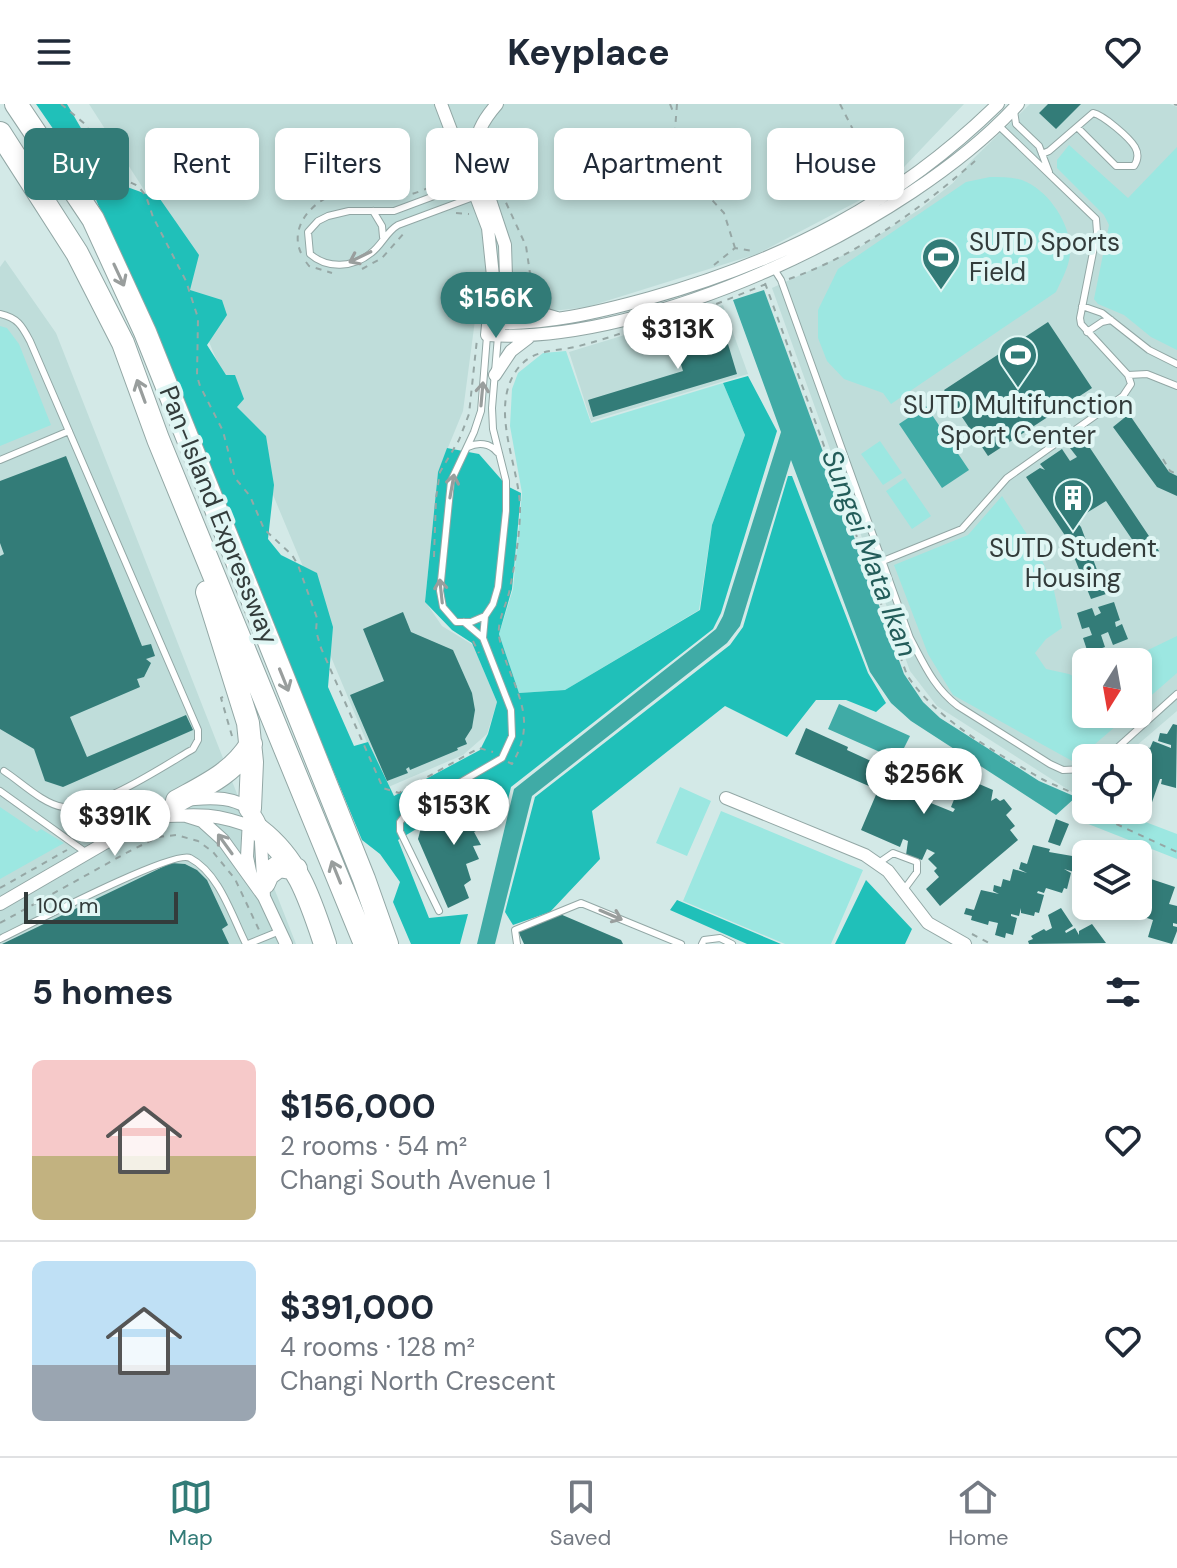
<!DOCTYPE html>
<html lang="en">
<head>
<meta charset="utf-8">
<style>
	:root { --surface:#fff; --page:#f2f2f3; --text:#1f2937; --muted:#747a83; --line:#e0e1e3; --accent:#327b77 }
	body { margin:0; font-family:"DM Sans",sans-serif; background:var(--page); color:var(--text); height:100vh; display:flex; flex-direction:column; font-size:30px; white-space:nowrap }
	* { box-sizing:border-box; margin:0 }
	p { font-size:26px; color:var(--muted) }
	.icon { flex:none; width:44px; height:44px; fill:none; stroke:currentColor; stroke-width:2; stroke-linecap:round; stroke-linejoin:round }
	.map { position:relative; height:840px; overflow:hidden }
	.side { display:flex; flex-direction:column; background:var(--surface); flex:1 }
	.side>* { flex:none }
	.banner { position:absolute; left:24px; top:24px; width:1130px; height:72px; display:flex; gap:16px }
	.needle { width:52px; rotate:191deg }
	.controls { position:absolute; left:1072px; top:544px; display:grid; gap:16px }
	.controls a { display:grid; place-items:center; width:80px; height:80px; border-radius:12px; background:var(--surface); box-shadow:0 4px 12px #0003; font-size:40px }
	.scale { position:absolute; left:24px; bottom:20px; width:154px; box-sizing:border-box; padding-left:8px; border:4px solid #333c3b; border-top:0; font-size:22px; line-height:28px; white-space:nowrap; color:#333c3b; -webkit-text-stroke:6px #e0f6f4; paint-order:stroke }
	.price { position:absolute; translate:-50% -68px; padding:0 18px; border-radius:28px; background:#fff; color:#222; font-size:26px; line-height:52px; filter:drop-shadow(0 2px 4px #0008) }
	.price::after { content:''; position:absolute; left:50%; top:48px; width:24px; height:18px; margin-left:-12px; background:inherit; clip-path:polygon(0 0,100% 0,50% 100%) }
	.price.current { background:var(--accent); color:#fff }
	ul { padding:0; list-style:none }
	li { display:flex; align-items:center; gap:24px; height:200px; padding:0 32px }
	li+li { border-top:2px solid var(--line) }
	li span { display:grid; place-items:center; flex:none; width:224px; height:160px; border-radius:12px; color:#555 }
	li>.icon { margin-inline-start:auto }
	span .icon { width:96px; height:96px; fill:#fffc; stroke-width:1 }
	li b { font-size:34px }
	h2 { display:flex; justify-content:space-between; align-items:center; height:96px; padding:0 32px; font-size:34px }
	.pill { padding:0 28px; border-radius:12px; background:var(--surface); box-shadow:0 4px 12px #0003; font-size:28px; line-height:72px }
	.pill.current { background:var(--accent); color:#fff }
	header { display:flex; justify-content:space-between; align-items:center; height:104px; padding:0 32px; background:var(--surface); font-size:36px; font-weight:700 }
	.dock { display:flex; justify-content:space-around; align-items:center; height:112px; border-top:2px solid var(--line); background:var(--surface); font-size:22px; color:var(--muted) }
	.dock a { display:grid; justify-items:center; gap:4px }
	.dock .current { color:var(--accent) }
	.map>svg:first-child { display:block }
	.built { fill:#bfddda; fill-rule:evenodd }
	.green { fill:#9ce7e1 }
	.forest { fill:#20c0b9 }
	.water { fill:#40aba6 }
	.building { fill:#337c78 }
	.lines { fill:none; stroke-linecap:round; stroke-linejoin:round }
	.lane-casing { stroke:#92a7a5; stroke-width:8 }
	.street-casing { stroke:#92a7a5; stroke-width:14 }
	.highway-casing { stroke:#92a7a5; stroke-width:24 }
	.path { stroke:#96a7a5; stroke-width:2; stroke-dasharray:6 6; stroke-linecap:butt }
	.lane { stroke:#fff; stroke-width:6 }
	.street { stroke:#fff; stroke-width:12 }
	.highway { stroke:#fff; stroke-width:22 }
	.oneway { stroke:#999e9d }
	.labels { text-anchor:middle; stroke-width:8; stroke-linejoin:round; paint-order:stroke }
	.poi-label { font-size:26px; fill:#333c3b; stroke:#e0f6f4 }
	.street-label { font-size:26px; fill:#333c3b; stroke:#e0f6f4 }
	.water-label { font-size:28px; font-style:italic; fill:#235d5a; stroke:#e0f6f4 }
</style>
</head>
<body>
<header><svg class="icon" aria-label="menu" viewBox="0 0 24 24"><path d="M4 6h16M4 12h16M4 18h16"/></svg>Keyplace<svg class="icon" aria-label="heart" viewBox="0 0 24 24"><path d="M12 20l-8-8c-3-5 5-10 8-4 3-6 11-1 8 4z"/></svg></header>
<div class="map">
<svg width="1177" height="840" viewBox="0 0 1177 840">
	<rect width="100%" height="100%" fill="#d3e9e7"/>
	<path class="built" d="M89 0H964L885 83 757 150 587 203 475 216 463 307 438 368 425 497 442 522 473 541 497 598 487 630 463 651 386 684 326 541 322 508 148 92Z
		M1030 0H1170L1177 3V607L1122 654H1086V685L1078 692 937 602 910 567 772 184 857 145 920 105 953 79 972 56ZM1086 558H1138V610H1086Z
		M5 156 56 229 296 840H0V163Z
		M723 201 748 270 591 317 569 248Z"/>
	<path class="green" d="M1069 41 1128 94 1177 43V246L1151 233 1124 211 1098 200 1094 195 1109 121 1104 111 1057 64V56Z
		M990 73C1000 73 1012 73 1022 76 1046 85 1067 114 1070 140 1072 158 1063 173 1056 188L891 300 883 289 844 275 827 257 818 234V206L838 165 966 78Z
		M0 222 7 224 19 240 51 321 0 342Z
		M566 247 591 319 723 279 745 331 712 421 699 506 565 586 519 589 499 530 513 485 522 389 510 322 512 285 518 269 543 249Z
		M880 337 902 369 883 381 861 350Z
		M905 374 931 412 912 425 886 387Z
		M1002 392 1039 449 1053 482 1062 524 1046 535 1035 549 1046 565 1069 570 1086 579V610H1130L1074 658 953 591 928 550 894 461 968 431Z
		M1177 532V569L1138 603 1137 558 1148 546Z
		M680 683 711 697 687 752 656 739Z
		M1078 692 1086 695V706H1114L1177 730V755L1073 714Z
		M0 703 37 728 41 725 64 739 0 775Z
		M721 707 863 766 831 840H785L683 797Z"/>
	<path class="forest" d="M36 0H67L100 57 119 80 160 95 199 151 190 186 222 196 227 211 207 241 226 271H235L244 295 237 303 266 332 274 381 268 435 281 451 317 469 333 523 328 583 354 642 368 638 394 692 480 646 488 630 497 598 472 539 452 526 425 498 438 368 447 344 479 350 507 382 521 389 512 485 499 530 519 589 565 586 700 506 712 421 745 331 723 279 748 272 777 327 721 509 713 525 511 683 503 717 497 703 481 686 398 736 429 814 468 810 460 840H411L393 798 400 778 380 750 362 736 87 74Z
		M788 372H792L868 569 886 599 876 608 846 596H816L787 633 725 602 592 707 600 755 550 808 513 821 505 808 535 693 730 541 743 523Z
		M866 776 912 825 905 840H835Z
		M677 796 781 840H747L670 806Z"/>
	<path class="water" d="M764 186 904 570 923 598 940 614 1039 677 1076 693 1056 711 911 617 891 599 870 568 791 356 740 522 727 539 532 692 495 840H477L514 685 705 534 716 525 723 512 781 328 733 196Z
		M926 302 969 366 942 384 899 320Z
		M839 600 910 632 898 656 828 625Z"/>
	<path class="building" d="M1048 0H1081L1056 25 1039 9Z
		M700 209 703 218 712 215 720 243 728 240 737 270 593 313 588 296 683 267 678 251 691 247 684 223 694 220 691 211Z
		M1048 218 1092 284 988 352 944 286Z
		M1129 310 1169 368 1177 372V392L1157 383 1113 323Z
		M1084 335 1159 447 1146 456 1106 397 1075 416 1081 423 1106 490 1091 495 1066 433 1026 373 1040 364 1045 366 1040 360 1062 345 1070 357 1077 353 1070 344Z
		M66 352 142 542 151 540 155 552 146 555 151 559 144 573 137 575 140 583 70 613 87 653 186 611 193 626 63 683 45 677 34 645 0 625V452L4 450 0 439V377Z
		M1114 498 1120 516 1115 518 1116 523 1122 520 1128 535 1113 541 1108 528 1101 531 1105 543 1088 549 1083 534 1092 531 1089 523 1082 525 1077 509 1092 504 1095 512 1101 509 1098 503Z
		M403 508 411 528 453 546 472 589 475 606 472 624 465 635 467 640 457 644 458 646 410 666 409 663 406 665 408 669 387 677 350 591 384 577 363 525Z
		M1173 620 1177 621 1176 684 1161 680 1162 675H1160L1149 707 1138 704V663L1141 660H1138V653L1142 654 1147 643 1150 644 1153 637 1171 644V641L1158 637 1160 629 1167 630Z
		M806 624 848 643 847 646 871 657 872 655 900 668 899 672 926 684 921 695 953 708 955 705 951 703 963 673 993 686 991 697 996 694 1000 697 1004 695 1012 705 1006 711 1015 722 1010 726 1018 736 940 802 926 785 939 773 934 767 937 764 928 755 935 749 927 745 922 756 906 751 908 737 903 735 900 743 861 726 878 686 795 650Z
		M483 694 495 717 474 728 481 741 473 742 479 755 466 760 471 776 464 781 469 794 448 804 418 735 422 720 437 711Z
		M1056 715 1069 720 1060 742 1048 738Z
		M1033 741 1050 745 1049 748 1078 753 1074 768 1064 765 1071 769 1067 785 1064 784 1062 789 1046 784 1044 789 1038 787 1037 789 1044 791 1039 809 1035 808 1034 812 1021 809V804L1019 812 1011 810V812L1017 814 1013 831 1006 829 1005 834 995 831 998 819 989 817 988 821 971 816 972 812 964 810 966 804 974 806 981 786 999 790 993 787 994 781 1001 783 1003 775 1010 777 1013 765 1027 769 1019 765 1021 758 1027 760Z
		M171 759 185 760 197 766 207 776 228 821 222 825 229 840H2Z
		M1151 775 1175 783 1169 800 1177 802V820L1173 819V822L1177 823V827L1172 840 1148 833 1153 816 1138 811Z
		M1061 804 1073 822 1065 827 1066 829 1075 824 1079 831V827L1092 820 1106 839 1029 840 1028 837 1033 835 1031 832 1044 825 1046 827 1052 824 1048 811Z
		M560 810 621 836 623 840H524L518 827Z"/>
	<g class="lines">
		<defs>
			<path id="lane" d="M1014 7 1016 20 1039 42 1049 68
				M1042 50 1049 47 1093 9C1103 11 1129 33 1135 43 1139 50 1138 56 1134 62H1116L1077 23
				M469 79 394 107H349L328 112 318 117 308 128 310 150C327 165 353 164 371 149 382 141 386 128 398 121L476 92
				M373 107 382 122 383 133
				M774 165 781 176 910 534C924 560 934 584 958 602L1050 660 1063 666 1086 665
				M1082 202 1102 209 1149 246 1177 260
				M0 210C18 214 22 222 30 237L198 626V636L193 645C164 662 95 708 63 703 43 700 21 678 4 667
				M1087 228 1102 218 1111 216
				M1128 271 1147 270 1177 282
				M468 343C478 338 490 339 497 348
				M0 356 69 327
				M883 457 962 425 1007 374 1123 292 1131 280 1128 271 1081 220 1080 214 1097 128 1096 115 998 21
				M485 512 471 518H456L443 503 440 487 451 377 474 328 481 307 487 232
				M464 518 483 534
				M1106 654 1177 590
				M0 687 88 750
				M106 694 122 727
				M877 760 893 749 917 758V768L903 787
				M439 807 400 727V718L406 710 502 654 512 632 511 606 483 534 485 512 493 500 498 483 506 407V377L493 325 492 304 498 232
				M0 835C25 823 174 745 190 754 219 769 232 812 246 840
				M248 840 280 827
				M517 840 515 826 581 799 681 840
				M702 840 704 836 720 834 732 840"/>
			<path id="street" d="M441 0 488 124 493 172 487 231C649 242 910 119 1018 0
				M497 0C482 17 474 32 476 54L505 141 506 173 499 225
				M507 173C519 202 527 206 557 214
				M488 219C545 221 596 209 650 194 785 156 898 98 998 0
				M495 271 511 247 528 234
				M726 694 865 751 888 767 928 819 965 840
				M183 711 202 717 223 736 264 793 286 840
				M152 713C197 710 217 708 259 726
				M249 715 247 753 251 772
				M0 800 177 697C204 693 247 688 260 720L264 793"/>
			<path id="highway" d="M16 0 93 115 145 228 364 775 387 840
				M0 29 77 149 123 239 158 335 365 840
				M207 488 248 619 252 658 250 704
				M177 697C206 681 233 669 251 640
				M259 726C298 756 310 795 325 840
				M264 779 268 770 279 762 296 765"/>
		</defs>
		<use href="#lane" class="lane-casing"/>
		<use href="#street" class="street-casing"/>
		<use href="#highway" class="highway-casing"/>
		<path class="path" d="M61 0 85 20 115 71 138 82 146 92 153 113 186 177 198 214 197 272 200 282 223 327 235 374 250 392 264 425 292 451 298 461 317 514 316 527 321 544 383 684 399 689 479 644 493 648
			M670 0 674 10
			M677 0 675 26 681 54 700 83 724 109 735 144
			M840 0 881 81
			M1174 0 1177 1
			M865 75 871 84
			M496 77 526 142 532 183 549 199
			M456 109 469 110
			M301 149C287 119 320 89 349 87 364 85 378 93 392 94 409 94 440 79 456 71
			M306 158 309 162 332 169
			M714 161 735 144 752 147
			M362 165 382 154 405 128
			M789 175C858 151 920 105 975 57
			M765 179 907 571C934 613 992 647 1037 672 1053 682 1071 686 1086 697
			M694 209 771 178
			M1163 355 1170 367 1177 370
			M434 453 436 394 440 368 459 336 469 310 477 235
			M473 537 479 549
			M223 593 221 594 232 632
			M508 658 512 660C541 611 510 582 500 537 495 518 507 502 510 484 515 459 520 430 520 405 520 363 489 307 516 267 531 245 552 248 575 243 591 239 607 234 622 229
			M1097 706 1112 718 1177 748
			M125 712 144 702
			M83 736 109 721
			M0 784 67 746
			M0 819 128 748 158 733 176 731 198 737 213 748 235 775 260 828
			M972 830 991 840"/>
		<use href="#lane" class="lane"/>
		<use href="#street" class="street"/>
		<use href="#highway" class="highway"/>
	</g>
	<defs><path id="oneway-shaft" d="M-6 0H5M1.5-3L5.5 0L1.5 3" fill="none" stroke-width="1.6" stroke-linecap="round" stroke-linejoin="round" transform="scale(2)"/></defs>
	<g class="oneway">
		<use href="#oneway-shaft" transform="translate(360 153) rotate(154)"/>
		<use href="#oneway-shaft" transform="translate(119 171) rotate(65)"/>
		<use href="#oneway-shaft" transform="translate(141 287) rotate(-110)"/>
		<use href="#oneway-shaft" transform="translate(482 290) rotate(-85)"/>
		<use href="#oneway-shaft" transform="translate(452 382) rotate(-80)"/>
		<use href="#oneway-shaft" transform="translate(441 487) rotate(-96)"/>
		<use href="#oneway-shaft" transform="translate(284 576) rotate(68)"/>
		<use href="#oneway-shaft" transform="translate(225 740) rotate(-126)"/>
		<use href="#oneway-shaft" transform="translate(336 768) rotate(-112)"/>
		<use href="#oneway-shaft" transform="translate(611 811) rotate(23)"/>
	</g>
	<defs>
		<symbol id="stadium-pin" viewBox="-11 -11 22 30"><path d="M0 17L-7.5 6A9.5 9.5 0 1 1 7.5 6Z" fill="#327b77" stroke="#e0f6f4"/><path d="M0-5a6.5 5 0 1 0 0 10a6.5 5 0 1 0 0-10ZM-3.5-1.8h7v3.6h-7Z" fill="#fff"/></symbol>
		<symbol id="building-pin" viewBox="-11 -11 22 30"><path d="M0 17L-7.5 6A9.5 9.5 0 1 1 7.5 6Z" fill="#327b77" stroke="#e0f6f4"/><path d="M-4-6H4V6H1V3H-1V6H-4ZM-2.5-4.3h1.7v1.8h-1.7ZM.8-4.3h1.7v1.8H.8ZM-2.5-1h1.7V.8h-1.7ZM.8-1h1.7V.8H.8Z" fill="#fff"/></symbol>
	</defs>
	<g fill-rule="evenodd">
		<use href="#stadium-pin" x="919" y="131" width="44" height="60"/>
		<use href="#stadium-pin" x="996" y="229" width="44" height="60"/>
		<use href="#building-pin" x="1051" y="372" width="44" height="60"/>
	</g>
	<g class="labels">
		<g class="poi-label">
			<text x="969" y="147" text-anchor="start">SUTD Sports<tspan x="969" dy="30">Field</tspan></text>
			<text x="1018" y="310">SUTD Multifunction<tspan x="1018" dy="30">Sport Center</tspan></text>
			<text x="1073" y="453">SUTD Student<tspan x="1073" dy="30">Housing</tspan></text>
		</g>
		<g class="street-label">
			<text transform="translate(219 411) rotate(68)" y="9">Pan-Island Expressway</text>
		</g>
		<g class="water-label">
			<text transform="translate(870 449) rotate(69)" y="10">Sungei Mata Ikan</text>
		</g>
	</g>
</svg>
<div class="controls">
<a><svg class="needle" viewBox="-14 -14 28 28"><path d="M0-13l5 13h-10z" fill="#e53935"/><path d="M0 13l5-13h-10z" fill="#747a83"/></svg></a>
<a><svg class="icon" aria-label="locate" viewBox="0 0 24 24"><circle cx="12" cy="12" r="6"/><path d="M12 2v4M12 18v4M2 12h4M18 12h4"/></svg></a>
<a><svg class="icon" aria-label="layers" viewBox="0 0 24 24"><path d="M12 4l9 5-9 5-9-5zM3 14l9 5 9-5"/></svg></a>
</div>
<div class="scale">100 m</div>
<b class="price current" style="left:496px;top:236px">$156K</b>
<b class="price" style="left:678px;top:267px">$313K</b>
<b class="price" style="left:924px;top:712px">$256K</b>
<b class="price" style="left:454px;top:743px">$153K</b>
<b class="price" style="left:115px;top:754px">$391K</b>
<div class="banner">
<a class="pill current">Buy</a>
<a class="pill">Rent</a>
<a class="pill">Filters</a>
<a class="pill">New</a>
<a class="pill">Apartment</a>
<a class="pill">House</a>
</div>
</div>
<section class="side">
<h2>5 homes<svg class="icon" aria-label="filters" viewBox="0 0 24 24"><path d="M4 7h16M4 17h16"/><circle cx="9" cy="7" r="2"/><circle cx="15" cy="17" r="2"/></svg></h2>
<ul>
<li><span style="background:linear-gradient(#f6c9c9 60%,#c2b280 0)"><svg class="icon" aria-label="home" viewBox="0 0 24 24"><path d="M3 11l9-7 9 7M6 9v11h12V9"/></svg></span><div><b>$156,000</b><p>2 rooms · 54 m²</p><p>Changi South Avenue 1</p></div><svg class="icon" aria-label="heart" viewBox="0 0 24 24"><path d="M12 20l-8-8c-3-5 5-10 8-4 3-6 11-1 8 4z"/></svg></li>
<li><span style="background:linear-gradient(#bfe0f5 65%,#9aa5b1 0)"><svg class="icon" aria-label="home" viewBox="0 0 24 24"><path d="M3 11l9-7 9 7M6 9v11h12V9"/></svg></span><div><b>$391,000</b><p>4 rooms · 128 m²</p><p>Changi North Crescent</p></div><svg class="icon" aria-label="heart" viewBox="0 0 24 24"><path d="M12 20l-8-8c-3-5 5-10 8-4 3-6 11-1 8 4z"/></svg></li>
</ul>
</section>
<nav class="dock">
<a class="current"><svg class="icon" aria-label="map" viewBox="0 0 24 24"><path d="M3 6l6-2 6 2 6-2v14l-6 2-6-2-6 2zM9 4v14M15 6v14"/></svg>Map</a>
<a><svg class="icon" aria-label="saved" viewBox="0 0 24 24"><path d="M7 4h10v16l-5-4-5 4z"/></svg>Saved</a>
<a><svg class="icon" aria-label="home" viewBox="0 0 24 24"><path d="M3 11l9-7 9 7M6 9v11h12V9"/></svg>Home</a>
</nav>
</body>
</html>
